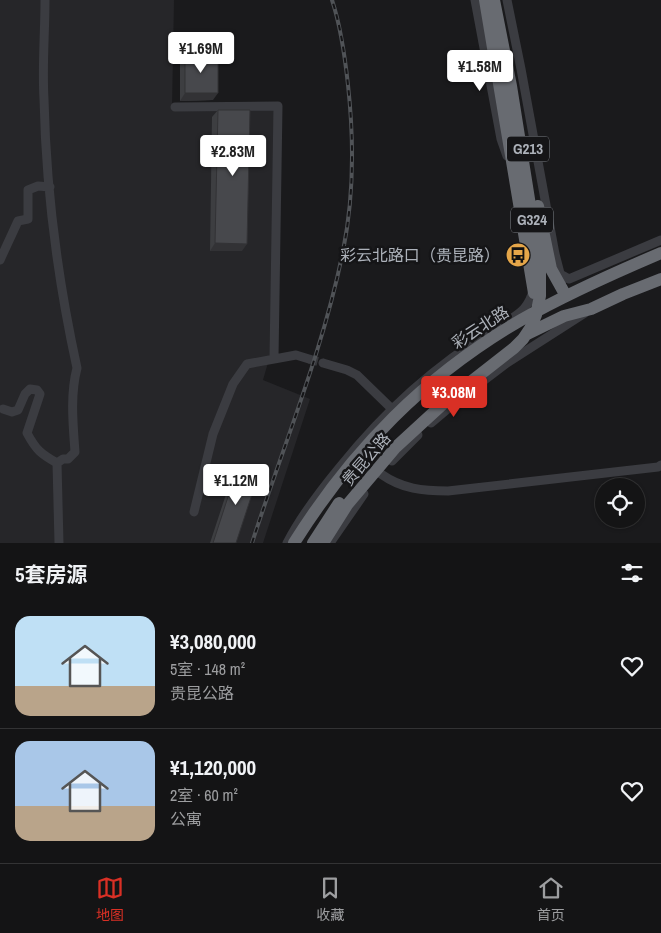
<!DOCTYPE html>
<html lang="zh">
<head>
<meta charset="utf-8">
<style>
	:root { --surface:#141415; --page:#212122; --text:#f1f3f6; --muted:#9d9ea0; --line:#333334; --accent:#d93025 }
	body { margin:0; font-family:"Archivo Narrow","Noto Sans SC",sans-serif; background:var(--page); color:var(--text); height:100vh; display:flex; flex-direction:column; font-size:19px; white-space:nowrap }
	* { box-sizing:border-box; margin:0 }
	p { font-size:16px; color:var(--muted) }
	.icon { flex:none; width:28px; height:28px; fill:none; stroke:currentColor; stroke-width:2; stroke-linecap:round; stroke-linejoin:round }
	.map { position:relative; height:543px; overflow:hidden }
	.panel { display:flex; flex-direction:column; background:var(--surface); flex:1 }
	.panel>* { flex:none }
	.buttons { position:absolute; left:595px; top:478px; display:grid; gap:10px }
	.buttons a { display:grid; place-items:center; width:50px; height:50px; border-radius:50%; background:var(--surface); box-shadow:0 1px 4px #0004,0 0 0 1px var(--line); font-size:25px }
	.price { position:absolute; translate:-50% -42px; padding:0 11px; border-radius:5px; background:#fff; color:#222; font-size:16px; line-height:32px; filter:drop-shadow(0 1px 2px #0008) }
	.price::after { content:''; position:absolute; left:50%; top:30px; width:15px; height:11px; margin-left:-8px; background:inherit; clip-path:polygon(0 0,100% 0,50% 100%) }
	.price.current { background:var(--accent); color:#fff }
	ul { padding:0; list-style:none }
	li { display:flex; align-items:center; gap:15px; height:125px; padding:0 15px }
	li+li { border-top:1px solid var(--line) }
	li span { display:grid; place-items:center; flex:none; width:140px; height:100px; border-radius:15px; color:#555 }
	li>.icon { margin-inline-start:auto }
	span .icon { width:60px; height:60px; fill:#fffc; stroke-width:1 }
	li b { font-size:21px }
	h2 { display:flex; justify-content:space-between; align-items:center; height:60px; padding:0 15px; font-size:21px }
	.tabs { display:flex; justify-content:space-around; align-items:center; height:70px; border-top:1px solid var(--line); background:var(--surface); font-size:14px; color:var(--muted) }
	.tabs a { display:grid; justify-items:center; gap:2px }
	.tabs .current { color:var(--accent) }
	.map>svg:first-child { display:block }
	.built { fill:#262629 }
	.lines { fill:none; stroke-linecap:round; stroke-linejoin:round }
	.minor-tunnel { stroke:#37383c; stroke-width:9; stroke-dasharray:9 4.5; stroke-linecap:butt }
	.minor { stroke:#3b3c41; stroke-width:9 }
	.highway { stroke:#686b71; stroke-width:12 }
	.rail-casing { stroke:#505357; stroke-width:4 }
	.rail { stroke:#151517; stroke-width:2; stroke-dasharray:5.5; stroke-linecap:butt }
	.wall { fill:#3d3e41 }
	.shaded-wall { fill:#323235 }
	.building { fill:#47484c; stroke:#323235 }
	.labels { text-anchor:middle; stroke-width:5; stroke-linejoin:round; paint-order:stroke }
	.shield { fill:#151517; stroke:#7f8389; stroke-width:1 }
	.shield-label { font-size:15px; font-weight:bold; fill:#adb2ba }
	.poi-label { font-size:16px; fill:#adb2ba; stroke:#151517; text-anchor:end }
	.street-label { font-size:16px; fill:#adb2ba; stroke:#151517 }
</style>
</head>
<body>
<div class="map">
<svg width="661" height="543" viewBox="0 0 661 543">
	<rect width="100%" height="100%" fill="#1a1a1c"/>
	<path class="built" d="M0 0H174L172 108H275L272 349 263 380 310 399 263 543H0Z"/>
	<g class="lines">
		<path class="minor-tunnel" d="M309 359 323 363"/>
		<path class="minor" d="M45 0C45 33 42 66 44 99 46 189 58 281 77 368 70 395 73 424 75 452L68 459H63L57 463 59 543
			M475 0 501 139 507 156
			M507 0 521 69 555 254 562 281
			M175 107 278 106 274 358
			M0 260 18 221 28 219V190L38 186 50 187
			M560 274 569 279 661 240
			M509 320C522 312 529 306 533 291
			M323 363 347 370 357 375 392 409
			M3 409 12 412 18 410 25 394 30 389 37 390 40 394 27 433C36 450 41 454 57 463
			M431 423 457 401 507 363 585 313
			M392 461 418 435
			M381 474C402 489 423 491 448 491L658 467 661 465
			M194 512 213 434 233 384 247 364 296 355 309 359
			M287 543C301 516 320 491 339 468 386 410 434 366 498 327
			M330 543 364 494"/>
		<path class="highway" d="M485 0 534 293
			M538 206 551 269 566 296
			M527 334 564 316 591 309 623 294 661 279
			M294 543C353 449 425 376 521 320 566 294 614 273 661 253
			M313 543 339 503
			M323 543 347 505 396 447 445 402 514 348 523 339 531 327 536 315 540 296V268L511 86 494 0"/>
		<defs>
			<path id="rail" d="M252 543C283 446 323 351 343 251 354 197 354 140 348 85 345 57 341 27 332 0"/>
		</defs>
		<use href="#rail" class="rail-casing"/>
		<use href="#rail" class="rail"/>
	</g>
	<path class="wall" d="M185 55 213 100 180 101V63Z
		M218 110 242 251H210L212 117Z
		M238 466 236 543H210L233 473Z"/>
	<path class="shaded-wall" d="M185 93H218L213 100 180 101Z
		M215 243 247 244 242 251H210Z"/>
	<path class="building" d="M185 55H218V93H185Z
		M218 110H250L247 244 215 243Z
		M238 466 259 473 236 543H213Z"/>
	<defs>
		<symbol id="bus-disc" viewBox="-11 -11 22 22"><circle r="9.5" fill="#e5a649" stroke="#151517"/><path d="M-5-6H5V4H4V6H2V4H-2V6H-4V4H-5ZM-3.5-4V0h7V-4ZM-3.5 1.2v1.5H-2V1.2ZM2 1.2v1.5H3.5V1.2Z" fill="#111"/></symbol>
	</defs>
	<g fill-rule="evenodd">
		<use href="#bus-disc" x="504" y="241" width="28" height="28"/>
	</g>
	<g class="labels">
		<g class="shield">
			<rect x="507" y="136.5" width="42" height="25" rx="4"/>
			<rect x="511" y="207.5" width="42" height="25" rx="4"/>
		</g>
		<g class="shield-label">
			<text x="528" y="154">G213</text>
			<text x="532" y="225">G324</text>
		</g>
		<g class="poi-label">
			<text x="500" y="261">彩云北路口（贵昆路）</text>
		</g>
		<g class="street-label">
			<text transform="translate(480 327) rotate(-33)" y="6">彩云北路</text>
			<text transform="translate(366 459) rotate(-49)" y="6">贵昆公路</text>
		</g>
	</g>
</svg>
<div class="buttons">
<a><svg class="icon" aria-label="locate" viewBox="0 0 24 24"><circle cx="12" cy="12" r="6"/><path d="M12 2v4M12 18v4M2 12h4M18 12h4"/></svg></a>
</div>
<b class="price" style="left:201px;top:74px">¥1.69M</b>
<b class="price" style="left:480px;top:92px">¥1.58M</b>
<b class="price" style="left:233px;top:177px">¥2.83M</b>
<b class="price current" style="left:454px;top:418px">¥3.08M</b>
<b class="price" style="left:236px;top:506px">¥1.12M</b>
</div>
<section class="panel">
<h2>5套房源<svg class="icon" aria-label="filters" viewBox="0 0 24 24"><path d="M4 7h16M4 17h16"/><circle cx="9" cy="7" r="2"/><circle cx="15" cy="17" r="2"/></svg></h2>
<ul>
<li><span style="background:linear-gradient(#bfe0f5 70%,#b9a48a 0)"><svg class="icon" aria-label="home" viewBox="0 0 24 24"><path d="M3 11l9-7 9 7M6 9v11h12V9"/></svg></span><div><b>¥3,080,000</b><p>5室 · 148 m²</p><p>贵昆公路</p></div><svg class="icon" aria-label="heart" viewBox="0 0 24 24"><path d="M12 20l-8-8c-3-5 5-10 8-4 3-6 11-1 8 4z"/></svg></li>
<li><span style="background:linear-gradient(#a9c7e8 65%,#b9a48a 0)"><svg class="icon" aria-label="home" viewBox="0 0 24 24"><path d="M3 11l9-7 9 7M6 9v11h12V9"/></svg></span><div><b>¥1,120,000</b><p>2室 · 60 m²</p><p>公寓</p></div><svg class="icon" aria-label="heart" viewBox="0 0 24 24"><path d="M12 20l-8-8c-3-5 5-10 8-4 3-6 11-1 8 4z"/></svg></li>
</ul>
</section>
<nav class="tabs">
<a class="current"><svg class="icon" aria-label="map" viewBox="0 0 24 24"><path d="M3 6l6-2 6 2 6-2v14l-6 2-6-2-6 2zM9 4v14M15 6v14"/></svg>地图</a>
<a><svg class="icon" aria-label="saved" viewBox="0 0 24 24"><path d="M7 4h10v16l-5-4-5 4z"/></svg>收藏</a>
<a><svg class="icon" aria-label="home" viewBox="0 0 24 24"><path d="M3 11l9-7 9 7M6 9v11h12V9"/></svg>首页</a>
</nav>
</body>
</html>
